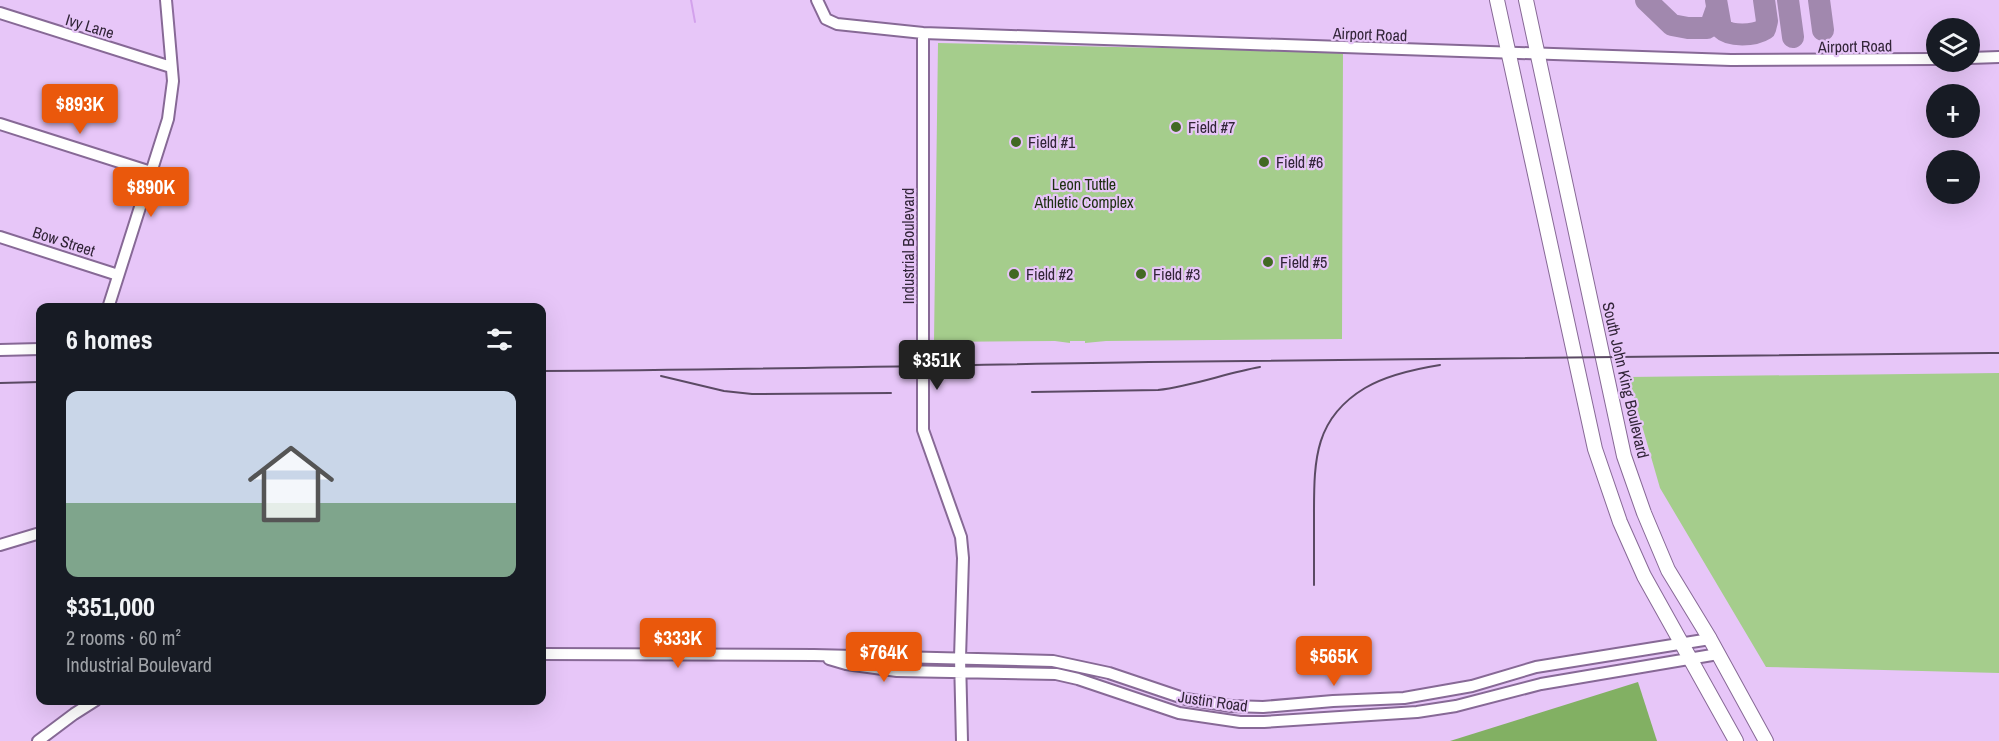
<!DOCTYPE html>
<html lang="en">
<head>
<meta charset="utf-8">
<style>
	:root { --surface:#171b24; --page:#242831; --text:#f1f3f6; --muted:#9ea1a6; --accent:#ea580c }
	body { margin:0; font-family:"Archivo Narrow",sans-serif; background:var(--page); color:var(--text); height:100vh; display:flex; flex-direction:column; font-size:22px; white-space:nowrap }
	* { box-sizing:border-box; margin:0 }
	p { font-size:20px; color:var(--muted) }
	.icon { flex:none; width:33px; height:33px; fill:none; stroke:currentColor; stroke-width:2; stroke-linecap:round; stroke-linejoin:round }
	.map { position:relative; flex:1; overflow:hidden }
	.details { position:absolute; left:36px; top:303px; width:510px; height:402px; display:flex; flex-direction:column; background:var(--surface); border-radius:12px; box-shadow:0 6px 24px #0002 }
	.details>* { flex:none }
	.tools { position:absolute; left:1926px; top:18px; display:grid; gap:12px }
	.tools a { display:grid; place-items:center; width:54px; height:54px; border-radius:50%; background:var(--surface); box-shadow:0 6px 24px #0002; font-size:30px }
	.price { position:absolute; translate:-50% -51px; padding:0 14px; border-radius:6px; background:var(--accent); color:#fff; font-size:20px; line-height:39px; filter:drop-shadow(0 2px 3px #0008) }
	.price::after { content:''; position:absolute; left:50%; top:36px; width:18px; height:14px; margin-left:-9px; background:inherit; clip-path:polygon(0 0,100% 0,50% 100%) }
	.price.current { background:#222; color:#fff }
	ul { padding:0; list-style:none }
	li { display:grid; align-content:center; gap:12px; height:318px; padding:0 30px }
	li span { display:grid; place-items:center; height:186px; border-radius:12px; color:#555 }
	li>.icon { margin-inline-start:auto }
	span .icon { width:108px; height:108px; fill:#fffc; stroke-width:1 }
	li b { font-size:26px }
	h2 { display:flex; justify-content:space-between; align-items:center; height:72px; padding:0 30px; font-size:26px }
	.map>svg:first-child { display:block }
	.green { fill:#a5cd8c }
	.forest { fill:#82b063 }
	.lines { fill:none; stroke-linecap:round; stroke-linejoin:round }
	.stream { stroke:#d3a1ec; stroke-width:2 }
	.taxiway { stroke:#a188ae; stroke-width:22 }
	.minor-casing { stroke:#876996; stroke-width:14 }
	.major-casing { stroke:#876996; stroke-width:16 }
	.minor { stroke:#fff; stroke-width:10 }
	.major { stroke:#fff; stroke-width:14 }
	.rail { stroke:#5b4a64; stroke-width:2 }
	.poi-dot { fill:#426924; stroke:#e7c6f8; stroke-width:2 }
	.labels { text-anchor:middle; stroke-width:4.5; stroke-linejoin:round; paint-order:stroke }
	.street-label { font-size:16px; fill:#322538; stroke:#e7c6f8 }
	.poi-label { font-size:16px; fill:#322538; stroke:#e7c6f8; text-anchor:start }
	.park-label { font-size:16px; fill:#1d3010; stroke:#e7c6f8 }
</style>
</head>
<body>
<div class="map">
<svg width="1999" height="741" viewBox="0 0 1999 741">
	<rect width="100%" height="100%" fill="#e7c6f8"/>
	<path class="green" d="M938 43 1343 52 1342 339 1106 341 1085 343V341H1070V343L1055 341 934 342Z
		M1999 373V673L1766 667 1660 488 1628 377Z"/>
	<path class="forest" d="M1638 682 1657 741H1450Z"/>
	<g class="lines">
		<path class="stream" d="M691 0 695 22"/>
		<path class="taxiway" d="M1646 0 1672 25 1688 28H1707L1711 25 1717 8
			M1716 0 1721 28C1730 37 1754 36 1765 29L1767 21 1764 0
			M1788 0 1793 37
			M1819 0 1823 30"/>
		<defs>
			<path id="minor" d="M817 0 826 19 837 24 923 33 1731 60 1936 59
				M0 13 171 67
				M923 33V430L961 537 963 558 960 658 962 741
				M1970 58 1999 57
				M0 124 151 172
				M0 237 118 275
				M108 308 168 119 173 81 166 0
				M0 350 40 349
				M0 545 40 533
				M542 654 814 655 1053 661 1109 673 1186 699 1231 706 1263 707 1333 701 1404 698 1472 686 1536 667 1710 639
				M829 659 846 664 897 671 1056 674 1078 679 1179 713 1240 722H1264L1417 712 1456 706 1541 684 1718 654
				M38 741 74 714 96 700"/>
			<path id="major" d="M1497 0 1595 449 1620 522 1644 576 1736 741
				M1526 0 1624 456 1644 513 1668 570 1710 639 1766 741"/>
		</defs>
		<use href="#minor" class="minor-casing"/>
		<use href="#major" class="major-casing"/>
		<use href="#minor" class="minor"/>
		<use href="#major" class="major"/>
		<path class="rail" d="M542 371C744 370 947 365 1149 362 1433 358 1716 356 1999 353
			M661 376 724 391 752 394 891 393
			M0 383 40 382
			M1032 392 1158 390C1193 386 1226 373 1260 367
			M1314 585C1314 561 1314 536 1314 512 1314 459 1315 418 1365 388 1387 375 1415 369 1440 365"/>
	</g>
	<g class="poi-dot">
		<circle cx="1176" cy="127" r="6"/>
		<circle cx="1016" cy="142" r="6"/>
		<circle cx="1264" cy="162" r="6"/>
		<circle cx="1268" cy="262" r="6"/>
		<circle cx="1014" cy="274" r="6"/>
		<circle cx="1141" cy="274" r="6"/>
	</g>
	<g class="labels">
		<g class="street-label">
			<text transform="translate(90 26) rotate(17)" y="6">Ivy Lane</text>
			<text transform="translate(1370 34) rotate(2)" y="6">Airport Road</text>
			<text transform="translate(1855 46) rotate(-1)" y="6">Airport Road</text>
			<text transform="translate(64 241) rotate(18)" y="6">Bow Street</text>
			<text transform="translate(908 246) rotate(-90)" y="6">Industrial Boulevard</text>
			<text transform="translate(1626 380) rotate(77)" y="6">South John King Boulevard</text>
			<text transform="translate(1213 701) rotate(8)" y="6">Justin Road</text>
		</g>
		<g class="poi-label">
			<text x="1188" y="133">Field #7</text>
			<text x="1028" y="148">Field #1</text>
			<text x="1276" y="168">Field #6</text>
			<text x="1280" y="268">Field #5</text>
			<text x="1026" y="280">Field #2</text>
			<text x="1153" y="280">Field #3</text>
		</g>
		<g class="park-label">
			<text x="1084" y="190">Leon Tuttle<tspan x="1084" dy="18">Athletic Complex</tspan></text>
		</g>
	</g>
</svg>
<div class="tools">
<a><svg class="icon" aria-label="layers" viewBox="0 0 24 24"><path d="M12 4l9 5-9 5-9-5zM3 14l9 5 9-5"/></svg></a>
<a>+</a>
<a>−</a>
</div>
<b class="price" style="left:80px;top:135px">$893K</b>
<b class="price" style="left:151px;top:218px">$890K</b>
<b class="price current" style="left:937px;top:391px">$351K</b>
<b class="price" style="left:678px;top:669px">$333K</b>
<b class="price" style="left:884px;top:683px">$764K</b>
<b class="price" style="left:1334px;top:687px">$565K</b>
<section class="details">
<h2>6 homes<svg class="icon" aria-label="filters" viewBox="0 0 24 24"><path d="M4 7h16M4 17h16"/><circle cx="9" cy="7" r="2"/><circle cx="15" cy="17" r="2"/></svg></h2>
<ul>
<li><span style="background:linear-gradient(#c9d6e8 60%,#7fa58c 0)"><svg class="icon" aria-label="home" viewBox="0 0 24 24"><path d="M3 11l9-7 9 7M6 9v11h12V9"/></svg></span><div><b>$351,000</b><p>2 rooms · 60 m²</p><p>Industrial Boulevard</p></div></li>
</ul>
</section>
</div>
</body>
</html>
